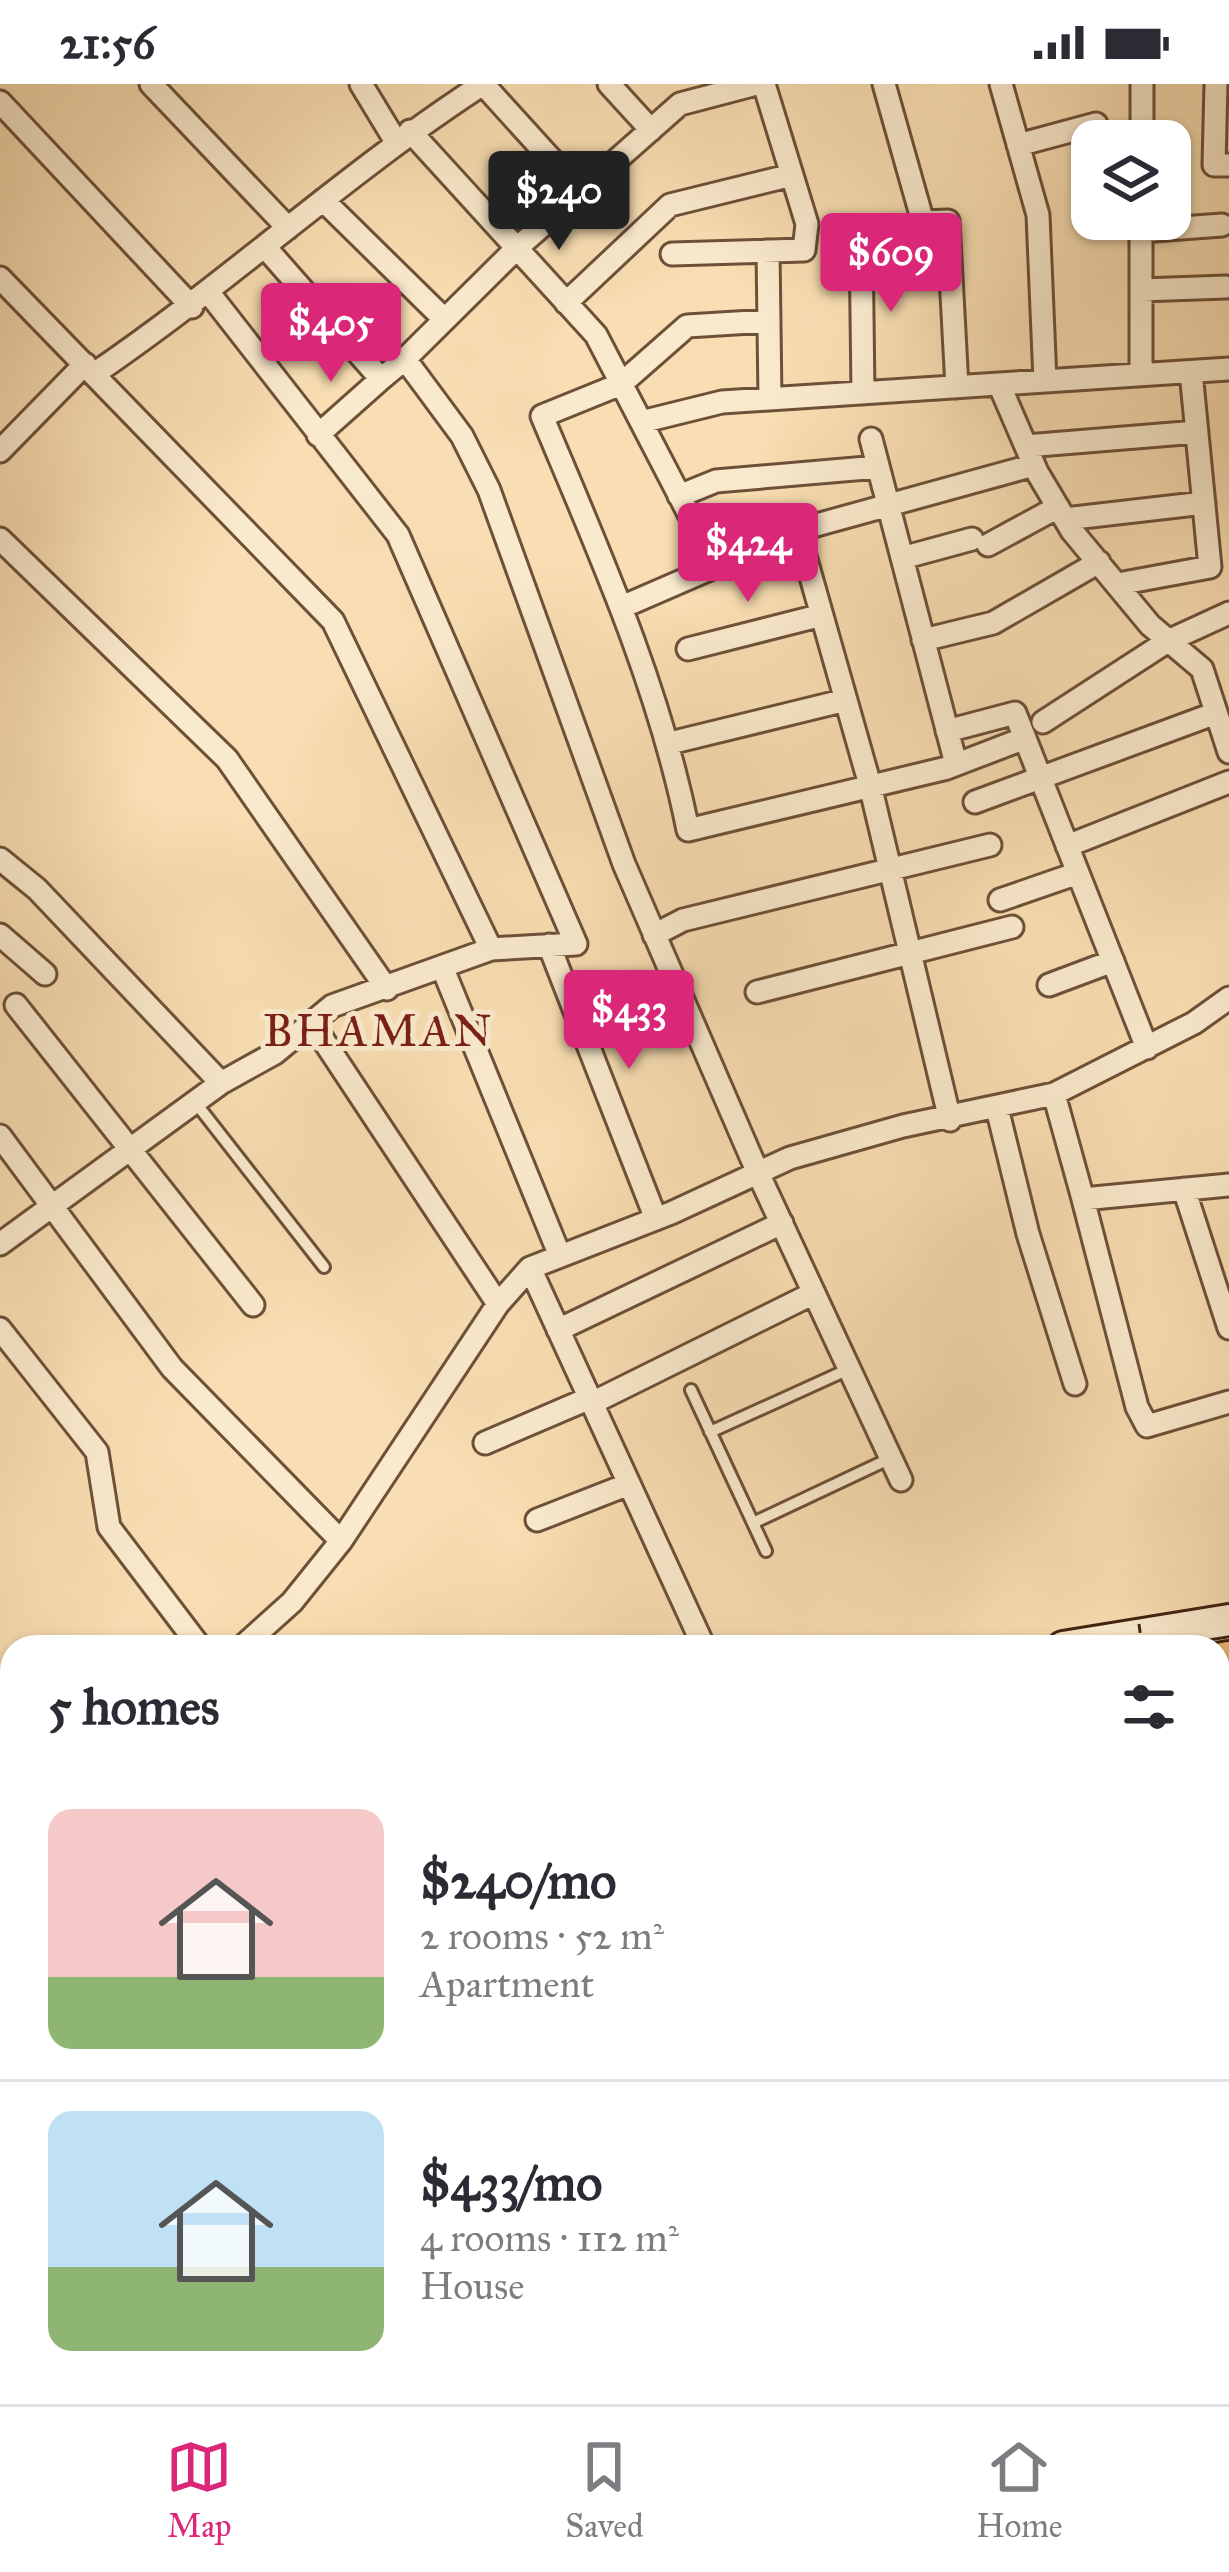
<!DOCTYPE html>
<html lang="en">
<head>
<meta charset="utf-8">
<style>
	:root { --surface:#fff; --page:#f7f7f7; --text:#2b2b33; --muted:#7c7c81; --line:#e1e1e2; --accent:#db2777 }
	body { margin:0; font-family:"IM FELL Great Primer",serif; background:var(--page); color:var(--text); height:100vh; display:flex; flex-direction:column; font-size:45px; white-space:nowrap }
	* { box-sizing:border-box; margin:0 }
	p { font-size:39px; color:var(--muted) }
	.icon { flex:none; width:66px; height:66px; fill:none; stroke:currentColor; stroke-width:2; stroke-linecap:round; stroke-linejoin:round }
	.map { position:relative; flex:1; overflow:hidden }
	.side { position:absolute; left:0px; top:1551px; width:1230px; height:771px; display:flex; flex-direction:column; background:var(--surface); border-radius:36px 36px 0 0; box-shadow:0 3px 9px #0004 }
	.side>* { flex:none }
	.buttons { position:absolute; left:1071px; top:36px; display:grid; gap:24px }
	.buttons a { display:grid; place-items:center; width:120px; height:120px; border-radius:24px; background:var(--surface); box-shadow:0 3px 9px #0004; font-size:60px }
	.price { position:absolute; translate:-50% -102px; padding:0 27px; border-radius:12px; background:var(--accent); color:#fff; font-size:39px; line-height:78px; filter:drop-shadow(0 3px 6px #0008) }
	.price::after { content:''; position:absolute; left:50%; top:72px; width:36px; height:27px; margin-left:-18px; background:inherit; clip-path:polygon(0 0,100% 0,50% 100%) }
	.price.on { background:#222; color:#fff }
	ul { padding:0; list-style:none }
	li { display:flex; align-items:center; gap:36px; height:300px; padding:0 48px }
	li+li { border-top:3px solid var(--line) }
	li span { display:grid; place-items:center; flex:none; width:336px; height:240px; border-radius:24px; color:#555 }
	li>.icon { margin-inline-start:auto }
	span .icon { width:144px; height:144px; fill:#fffc; stroke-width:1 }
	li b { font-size:51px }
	h2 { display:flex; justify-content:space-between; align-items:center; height:144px; padding:0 48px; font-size:51px }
	.status { display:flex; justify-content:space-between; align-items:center; height:84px; padding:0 60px; background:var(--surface); direction:ltr }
	.status svg { height:33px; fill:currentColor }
	.menu { display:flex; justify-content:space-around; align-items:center; height:168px; border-top:3px solid var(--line); background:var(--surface); font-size:33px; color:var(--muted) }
	.menu a { display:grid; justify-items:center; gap:6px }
	.menu .on { color:var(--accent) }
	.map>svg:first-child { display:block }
	.green { fill:#c5bf87; stroke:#82704c; stroke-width:3 }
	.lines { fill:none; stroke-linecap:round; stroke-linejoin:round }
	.lane-casing { stroke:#6e5039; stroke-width:16 }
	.street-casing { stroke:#6e5039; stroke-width:27 }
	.secondary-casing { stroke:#402111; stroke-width:36 }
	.highway-casing { stroke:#402111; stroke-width:42 }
	.lane { stroke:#faeacd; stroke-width:10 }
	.street { stroke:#faeacd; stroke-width:21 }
	.secondary { stroke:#faeacd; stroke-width:30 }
	.highway { stroke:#ecbf79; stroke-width:36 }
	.path-bridge { stroke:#402111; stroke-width:3; stroke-dasharray:9 6; stroke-linecap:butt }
	.labels { text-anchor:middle; stroke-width:10; stroke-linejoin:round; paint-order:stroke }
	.neighbourhood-label { font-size:45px; letter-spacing:3px; fill:#7a1f14; stroke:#faeacd }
</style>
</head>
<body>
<div class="status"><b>21:56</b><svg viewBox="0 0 49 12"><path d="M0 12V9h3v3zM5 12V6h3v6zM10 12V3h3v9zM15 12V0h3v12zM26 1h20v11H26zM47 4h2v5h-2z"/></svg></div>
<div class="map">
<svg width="1229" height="2320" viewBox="0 0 1229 2320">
	<rect width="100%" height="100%" fill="#f8deb2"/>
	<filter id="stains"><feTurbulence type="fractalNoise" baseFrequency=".00167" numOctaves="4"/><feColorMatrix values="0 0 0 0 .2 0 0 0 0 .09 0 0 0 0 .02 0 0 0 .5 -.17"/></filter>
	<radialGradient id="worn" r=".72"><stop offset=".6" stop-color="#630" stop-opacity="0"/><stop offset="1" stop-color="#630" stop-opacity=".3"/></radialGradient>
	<path class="green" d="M1229 1702V1814L1218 1834V1704Z"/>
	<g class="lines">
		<defs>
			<path id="lane" d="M195 1018 324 1183
				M691 1306 766 1467
				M710 1348 849 1285
				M753 1439 891 1374"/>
			<path id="street" d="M151 0 288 144
				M361 0 395 56
				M483 0 581 108
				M609 0 651 46
				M884 0 923 138 948 137 957 303
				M1001 0 1038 131 1045 297
				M1216 0 1214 81H1229
				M0 18 192 223
				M410 47 596 251 716 482
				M1142 57V0
				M1018 61 1096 40
				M323 116 443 234
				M1141 135V291
				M1141 147 1222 141
				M861 153 863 309
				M265 163 381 295 405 275 462 352 489 406 624 780 758 1089 901 1396
				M768 167 770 315
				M672 170 804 166 807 140 764 0
				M0 194 333 537 491 865
				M1141 206 1226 203
				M566 219 670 121 792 91
				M769 237 687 242 621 300 542 332C599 468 659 601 688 746L947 684 1025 654
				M405 275 517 164 680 20 756 0
				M94 290C228 199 347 88 483 0
				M999 300 1037 388 1072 447 1150 541 1202 585 1229 668
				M641 338 722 318 1229 285
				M318 351 381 295
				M871 355 956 680
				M1026 362 1197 348
				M0 367 85 280
				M679 412 716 397 878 383
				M1065 435 1204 419
				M798 447 870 701 950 1036
				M0 455 227 675 387 905
				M988 461 1058 423
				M902 474 972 455
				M1118 500 1210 483 1191 288
				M622 523 802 445 1034 381
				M923 556 993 539 1099 478
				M688 565 822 531
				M1043 638 1168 557 1229 529
				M947 647 1015 629 1147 964
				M670 659 846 616
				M975 718 1216 629
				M1067 762 1229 698
				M0 775 37 805 221 999 275 969 332 922 491 865 576 860 398 451 209 209
				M1000 816 1078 789
				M0 851 45 890
				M654 851 683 836 990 761
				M549 861 656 1135
				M443 885 560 1172
				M1049 901 1113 877
				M757 908 1012 843
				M16 921 253 1221
				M312 939 498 1220
				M1054 1010 1083 1115 1229 1101
				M997 1024 1028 1150 1075 1300
				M0 1052 172 1284 341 1457
				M1184 1105 1229 1244
				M1083 1115 1137 1323 1147 1342 1229 1318
				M0 1160 221 999
				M530 1184 704 1563
				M0 1245 97 1368 109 1443 200 1563
				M558 1246 782 1139
				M592 1319 814 1209
				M485 1359 590 1314
				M537 1436 629 1400
				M242 1563 292 1518 341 1457 498 1220 530 1184 671 1129 790 1074 903 1042 1054 1010 1194 939 1229 914
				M0 1605 12 1608
				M1218 2087 1229 2072
				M1218 2194 1229 2201
				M488 2320 492 2310"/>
			<path id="secondary" d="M1063 1563 1229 1536
				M1218 1657 1229 1655
				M0 1733 12 1731
				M0 1856 12 1854"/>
			<path id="highway" d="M1218 1578 1229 1576
				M1218 1614 1229 1613
				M0 1777 12 1775
				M0 1814 12 1812"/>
		</defs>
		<use href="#lane" class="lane-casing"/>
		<use href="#street" class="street-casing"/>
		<use href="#secondary" class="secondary-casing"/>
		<use href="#highway" class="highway-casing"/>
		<use href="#lane" class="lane"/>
		<use href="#street" class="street"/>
		<use href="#secondary" class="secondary"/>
		<use href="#highway" class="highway"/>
		<path class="path-bridge" d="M1139 1540 1142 1563"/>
	</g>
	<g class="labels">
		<g class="neighbourhood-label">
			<text x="379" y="962">BHAMAN</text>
		</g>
	</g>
	<rect width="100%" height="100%" filter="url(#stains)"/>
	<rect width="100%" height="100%" fill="url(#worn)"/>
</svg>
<div class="buttons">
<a><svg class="icon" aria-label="layers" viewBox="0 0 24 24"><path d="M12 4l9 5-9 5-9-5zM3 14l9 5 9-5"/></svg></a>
</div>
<b class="price on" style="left:559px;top:169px">$240</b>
<b class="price" style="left:891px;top:231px">$609</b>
<b class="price" style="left:331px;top:301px">$405</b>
<b class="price" style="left:748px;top:521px">$424</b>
<b class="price" style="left:629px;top:988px">$433</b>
<section class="side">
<h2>5 homes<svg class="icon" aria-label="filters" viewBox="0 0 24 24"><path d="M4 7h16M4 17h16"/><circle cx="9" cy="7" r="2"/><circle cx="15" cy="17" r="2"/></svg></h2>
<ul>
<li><span style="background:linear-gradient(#f6c9c9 70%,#8fb573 0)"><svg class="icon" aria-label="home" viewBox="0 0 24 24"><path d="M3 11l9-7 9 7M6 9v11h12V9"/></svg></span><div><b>$240/mo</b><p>2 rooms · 52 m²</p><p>Apartment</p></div></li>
<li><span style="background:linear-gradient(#bfe0f5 65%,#8fb573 0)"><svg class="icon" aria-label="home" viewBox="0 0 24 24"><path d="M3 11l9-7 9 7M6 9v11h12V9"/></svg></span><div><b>$433/mo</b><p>4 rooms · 112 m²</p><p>House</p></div></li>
</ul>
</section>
</div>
<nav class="menu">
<a class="on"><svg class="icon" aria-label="map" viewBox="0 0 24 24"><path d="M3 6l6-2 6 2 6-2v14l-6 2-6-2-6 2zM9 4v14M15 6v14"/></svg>Map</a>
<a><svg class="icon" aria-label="saved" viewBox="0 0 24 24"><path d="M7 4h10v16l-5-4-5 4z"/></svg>Saved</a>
<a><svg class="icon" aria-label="home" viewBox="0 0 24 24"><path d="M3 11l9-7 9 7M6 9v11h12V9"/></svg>Home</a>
</nav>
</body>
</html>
